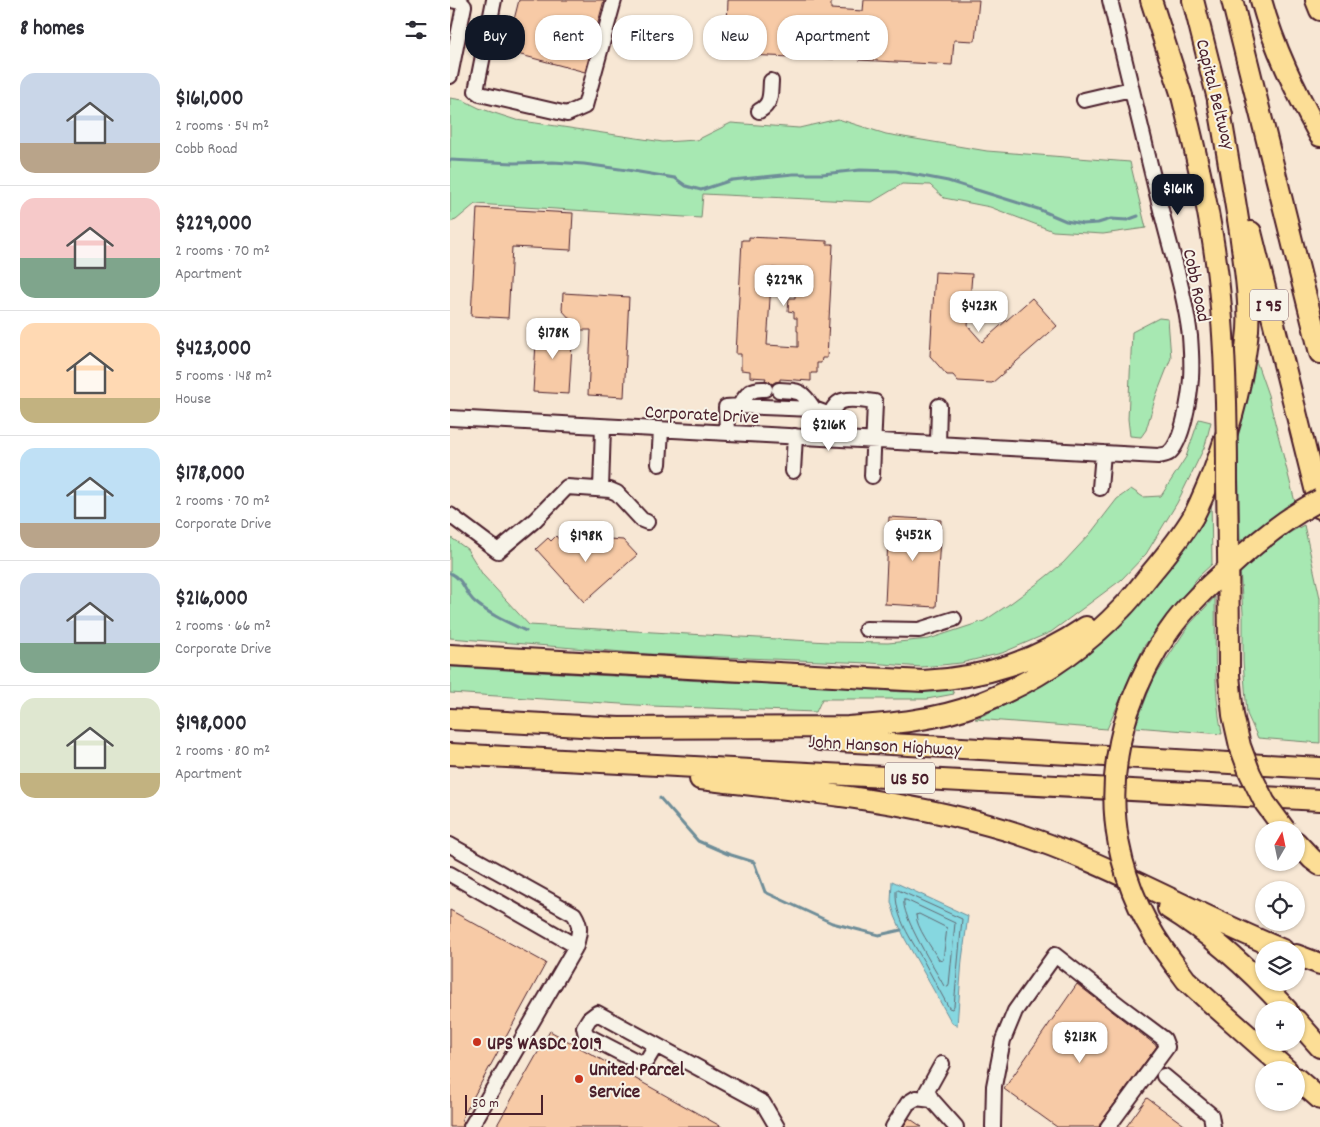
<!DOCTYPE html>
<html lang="en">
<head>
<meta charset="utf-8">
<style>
	:root { --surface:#fff; --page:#f7f7f7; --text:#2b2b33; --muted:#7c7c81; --line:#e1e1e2; --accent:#111827 }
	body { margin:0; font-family:Dekko,sans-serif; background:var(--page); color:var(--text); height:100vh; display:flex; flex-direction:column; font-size:19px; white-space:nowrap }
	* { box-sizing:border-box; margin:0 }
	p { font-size:16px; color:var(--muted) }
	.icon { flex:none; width:28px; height:28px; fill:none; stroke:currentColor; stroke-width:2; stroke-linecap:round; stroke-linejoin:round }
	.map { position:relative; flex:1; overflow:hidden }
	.drawer { display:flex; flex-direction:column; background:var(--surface); width:450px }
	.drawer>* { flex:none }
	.hud { position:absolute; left:15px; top:15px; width:475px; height:45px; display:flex; gap:10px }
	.needle { width:32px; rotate:9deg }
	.fabs { position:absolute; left:805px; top:821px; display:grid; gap:10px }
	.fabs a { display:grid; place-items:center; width:50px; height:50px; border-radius:50%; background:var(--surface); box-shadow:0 1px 4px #0004; font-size:25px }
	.scale { position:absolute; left:15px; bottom:12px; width:78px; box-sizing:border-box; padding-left:5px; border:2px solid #4a1f2b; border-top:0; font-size:14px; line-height:18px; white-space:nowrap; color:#4a1f2b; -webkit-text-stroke:4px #f7f3e8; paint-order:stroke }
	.price { position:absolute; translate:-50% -42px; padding:0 11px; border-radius:10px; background:#fff; color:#222; font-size:16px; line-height:32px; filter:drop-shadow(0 1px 2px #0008) }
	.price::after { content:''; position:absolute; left:50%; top:30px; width:15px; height:11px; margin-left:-8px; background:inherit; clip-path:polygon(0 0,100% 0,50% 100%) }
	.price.current { background:var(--accent); color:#fff }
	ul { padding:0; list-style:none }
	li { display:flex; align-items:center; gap:15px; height:125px; padding:0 20px }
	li+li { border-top:1px solid var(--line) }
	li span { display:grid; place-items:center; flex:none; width:140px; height:100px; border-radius:15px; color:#555 }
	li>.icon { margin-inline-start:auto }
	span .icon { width:60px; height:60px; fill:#fffc; stroke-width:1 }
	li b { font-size:21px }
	h2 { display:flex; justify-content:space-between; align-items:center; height:60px; padding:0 20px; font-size:21px }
	.chip { padding:0 18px; border-radius:20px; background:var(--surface); box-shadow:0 1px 4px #0004; font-size:18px; line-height:45px }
	.chip.current { background:var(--accent); color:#fff }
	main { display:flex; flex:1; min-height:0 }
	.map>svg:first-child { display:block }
	.green { fill:#a7e8b2; stroke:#78846e }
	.water { fill:#86d7e0; stroke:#6e8d98 }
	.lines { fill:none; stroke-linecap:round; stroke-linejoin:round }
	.shore { stroke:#626973; stroke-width:1 }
	.stream { stroke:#6e8d98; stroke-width:3 }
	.building { fill:#f7caa6; stroke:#4a1f2b; fill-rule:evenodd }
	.minor-casing { stroke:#4a1f2b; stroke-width:18 }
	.highway-casing { stroke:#4a1f2b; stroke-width:24 }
	.minor { stroke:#f7f3e8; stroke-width:14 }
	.highway { stroke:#fcde96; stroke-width:20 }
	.highway-bridge-casing { stroke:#4a1f2b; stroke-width:24; stroke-linecap:butt }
	.highway-bridge { stroke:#fcde96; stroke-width:20 }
	.poi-dot { fill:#c8321e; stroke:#f7f3e8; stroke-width:2 }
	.labels { text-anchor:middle; stroke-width:4; stroke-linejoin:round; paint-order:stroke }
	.shield { fill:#f7f3e8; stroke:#7e5f64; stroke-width:1 }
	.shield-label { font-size:18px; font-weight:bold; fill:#4a1f2b }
	.street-label { font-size:19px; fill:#4a1f2b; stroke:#f7f3e8 }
	.poi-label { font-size:19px; font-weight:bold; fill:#4a1f2b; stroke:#f7f3e8; text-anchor:start }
</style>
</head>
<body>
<main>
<section class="drawer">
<h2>8 homes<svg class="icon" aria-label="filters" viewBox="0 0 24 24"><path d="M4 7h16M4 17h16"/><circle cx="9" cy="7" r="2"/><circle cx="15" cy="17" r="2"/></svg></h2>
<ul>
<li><span style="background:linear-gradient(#c9d6e8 70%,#b9a48a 0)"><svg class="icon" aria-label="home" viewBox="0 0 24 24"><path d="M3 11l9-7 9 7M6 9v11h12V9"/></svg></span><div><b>$161,000</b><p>2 rooms · 54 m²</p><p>Cobb Road</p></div></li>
<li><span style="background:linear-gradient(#f6c9c9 60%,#7fa58c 0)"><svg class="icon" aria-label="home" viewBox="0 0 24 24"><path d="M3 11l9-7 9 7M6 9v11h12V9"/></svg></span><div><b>$229,000</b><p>2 rooms · 70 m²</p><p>Apartment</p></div></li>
<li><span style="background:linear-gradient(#ffd9b3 75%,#c2b280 0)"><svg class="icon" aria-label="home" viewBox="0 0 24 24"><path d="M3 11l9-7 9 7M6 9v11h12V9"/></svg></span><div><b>$423,000</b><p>5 rooms · 148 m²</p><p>House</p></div></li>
<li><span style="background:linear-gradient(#bfe0f5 75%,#b9a48a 0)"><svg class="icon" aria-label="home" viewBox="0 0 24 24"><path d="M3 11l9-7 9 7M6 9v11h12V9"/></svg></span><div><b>$178,000</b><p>2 rooms · 70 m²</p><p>Corporate Drive</p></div></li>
<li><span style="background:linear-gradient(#c9d6e8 70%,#7fa58c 0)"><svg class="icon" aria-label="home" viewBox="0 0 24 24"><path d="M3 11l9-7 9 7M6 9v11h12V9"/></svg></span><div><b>$216,000</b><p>2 rooms · 66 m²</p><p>Corporate Drive</p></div></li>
<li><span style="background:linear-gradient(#dfe7d0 75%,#c2b280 0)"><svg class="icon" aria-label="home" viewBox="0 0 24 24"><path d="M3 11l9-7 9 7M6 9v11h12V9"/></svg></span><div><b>$198,000</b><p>2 rooms · 80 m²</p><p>Apartment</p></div></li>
</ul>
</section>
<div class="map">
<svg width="870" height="1127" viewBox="0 0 870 1127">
	<rect width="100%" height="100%" fill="#f7e7d4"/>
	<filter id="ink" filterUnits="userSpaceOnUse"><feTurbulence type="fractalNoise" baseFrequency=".02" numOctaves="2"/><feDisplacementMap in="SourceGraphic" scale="10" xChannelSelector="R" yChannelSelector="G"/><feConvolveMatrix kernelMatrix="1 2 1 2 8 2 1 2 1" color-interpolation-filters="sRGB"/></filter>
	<g filter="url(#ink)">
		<path class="green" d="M0 98 13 100 29 108 66 120 213 142 247 140 281 123 349 128 388 119 436 134 537 151 680 162 696 228 653 234 603 231 540 207 494 198 480 185 452 184 422 202 253 194 251 218 25 204 6 220 0 222Z
			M709 318 718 319 721 358 706 396 696 430 691 437 680 436 678 419 682 332Z
			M804 355 818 395 845 502 790 541 787 414Z
			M749 419 761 422 755 446 727 503 696 554 671 580 601 632 552 653 511 663 472 667 420 663 198 654 0 638V537L17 549 33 575 79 625 379 642 438 643 479 639 534 621 561 603 588 583 613 563 640 534 667 499 681 489 693 497 711 496 736 457Z
			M761 496 762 564 749 576 694 646 657 729 525 719 566 700 603 676Z
			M854 525 870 598V743L808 738 797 714 793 661V613L790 569 839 533Z
			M765 597C766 642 763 689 772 734L685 727 703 680 739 625Z
			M0 667 253 681 354 685 453 692 490 690 501 688 504 694 477 699H372L366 712 202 706 0 693Z"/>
		<path class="water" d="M442 881 518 916 512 960 507 1026 502 1023 455 939 445 916 441 902Z"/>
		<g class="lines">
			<path class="shore" d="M448 890 512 919 504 1006 502 1009 499 1008C490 992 482 976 473 960 461 939 445 917 446 892Z
				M454 900H456L505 923 499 985 498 987 494 986C486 971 450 914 454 900Z
				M466 915 469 914 497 928 493 960 492 961 489 960C482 948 466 927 466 915Z"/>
			<path class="stream" d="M0 160 64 163 103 162 134 164 177 170 225 178 236 186 251 190 282 180 343 174H372L410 170 446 171 498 181 588 209 616 221 633 224 648 223 661 219 677 220 688 216
				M724 203 749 196
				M0 573C15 580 15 594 25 602 40 615 59 623 76 631
				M210 798 248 841 278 854 304 862 315 892 382 923 429 935 451 930"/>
		</g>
		<path class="building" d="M69 0H154L135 72 56 51Z
			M278 0H381V9L413 11 414 0H529L525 41 504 40 502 65 409 60 410 44 385 43 384 59 276 54Z
			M27 208 123 213 121 250 62 247 58 318 21 316Z
			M299 237 377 241V244H383L377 358H372L371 363H367V373H361V381L330 379V381L325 382 322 384 320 382 315 380 316 378 300 377V371L291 370V354H286L292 240H299ZM322 268 349 270V292H345V298H339L338 311 344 312V318H347V331H348V347L317 345Z
			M485 272 522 274 518 326 532 342 582 298 607 326 542 383 508 381 503 375H497L480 356Z
			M113 293 179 297 174 397 138 395 141 330H130L112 310Z
			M87 326 123 328 119 394 83 392Z
			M439 517 491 520 486 607 435 604Z
			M119 535 126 542 128 540 135 547 140 542 146 550 159 539 173 540 187 555 134 602 86 549 98 538 101 541 106 536 111 542Z
			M0 910 96 963 11 1120 14 1122 12 1127H0Z
			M627 984 707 1046 651 1122 649 1127H607L554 1089Z
			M100 1031 272 1127H46Z
			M697 1098 737 1127H676Z
			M459 1118 472 1127H453Z"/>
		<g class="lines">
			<defs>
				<path id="minor" d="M44 0 26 91 30 94 117 114 135 106 164 0
					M0 76 14 6 10 2 1 0
					M634 100 681 89
					M309 111C322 104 320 94 321 81
					M329 390C352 391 351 391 364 409
					M289 406C297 394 300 388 315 389
					M0 418 635 452 708 456C712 455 716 455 719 453 733 442 740 395 741 378 742 364 741 349 740 336 735 295 722 254 712 214 695 142 677 71 660 0
					M277 433 276 407 289 406 364 409 380 415
					M377 438C378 425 379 401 397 400 406 399 416 401 425 402L422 476
					M488 444 489 406
					M209 464 211 430
					M343 471 345 436
					M650 488 653 453
					M151 489 153 427
					M0 515 48 551 85 520 117 487 160 490 167 493 192 520 197 522
					M416 629 469 630 504 619
					M0 845 124 914C132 927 129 932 126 946
					M0 874 126 946 21 1127
					M206 1045 197 1060 188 1062 136 1035 134 1027 139 1019 147 1013 313 1103 327 1127
					M492 1064 477 1091 482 1100 506 1127
					M714 1076 761 1115 763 1127
					M443 1127 458 1103 466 1098 482 1100
					M543 1127 544 1086 553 1040 565 1011 605 955 670 1006 714 1039 717 1047 658 1127"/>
				<path id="highway" d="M701 0 732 96
					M743 0 772 115
					M782 0 870 353
					M811 0C824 48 846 92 870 136
					M866 0 870 10
					M801 232 870 508
					M0 655 473 681C534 678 586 661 636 627
					M0 719 169 728
					M156 728 398 727C441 724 487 720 528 704 582 683 632 650 672 608 683 597 692 584 702 572 717 554 731 537 743 517 751 502 757 486 764 470 781 425 794 378 798 330 800 297 794 264 790 232 783 188 776 145 768 101
					M370 740 870 768
					M0 754 870 800
					M250 779C353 791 456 800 556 830 652 859 740 912 833 950
					M846 842 862 859 870 865
					M718 908C763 935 802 972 837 1010
					M846 955 870 964
					M725 965 736 980 758 1000 837 1070
					M846 1020 870 1047
					M846 1078 870 1099"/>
			</defs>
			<use href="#minor" class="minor-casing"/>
			<use href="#highway" class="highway-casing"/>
			<use href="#minor" class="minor"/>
			<use href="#highway" class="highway"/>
			<defs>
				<path id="highway-bridge" d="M732 96C748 162 764 229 770 297 776 358 777 420 777 482 778 546 779 611 779 675L783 715 790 746 800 773 815 803 835 830
					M725 965C667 891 649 802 678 712 688 683 701 656 719 631 736 606 759 585 782 565 809 540 837 517 870 500"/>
			</defs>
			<use href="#highway-bridge" class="highway-bridge-casing"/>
			<use href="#highway-bridge" class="highway-bridge"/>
		</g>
	</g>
	<g class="poi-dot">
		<circle cx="27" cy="1042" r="5"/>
		<circle cx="129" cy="1079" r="5"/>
	</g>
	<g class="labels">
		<g class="shield">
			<rect x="800" y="289.5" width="38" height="31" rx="4"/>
			<rect x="435" y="762.5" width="50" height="31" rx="4"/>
		</g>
		<g class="shield-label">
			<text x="819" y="311">I 95</text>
			<text x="460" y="784">US 50</text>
		</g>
		<g class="street-label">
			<text transform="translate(767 94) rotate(76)" y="7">Capital Beltway</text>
			<text transform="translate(748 285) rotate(78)" y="7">Cobb Road</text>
			<text transform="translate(252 413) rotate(3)" y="7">Corporate Drive</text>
			<text transform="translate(435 744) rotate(3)" y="7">John Hanson Highway</text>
		</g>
		<g class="poi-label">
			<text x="37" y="1049">UPS WASDC 2019</text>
			<text x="139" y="1075">United Parcel<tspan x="139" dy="22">Service</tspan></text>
		</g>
	</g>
</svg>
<div class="fabs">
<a><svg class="needle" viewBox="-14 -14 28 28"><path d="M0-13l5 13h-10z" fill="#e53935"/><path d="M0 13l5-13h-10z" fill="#7c7c81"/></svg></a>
<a><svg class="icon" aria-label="locate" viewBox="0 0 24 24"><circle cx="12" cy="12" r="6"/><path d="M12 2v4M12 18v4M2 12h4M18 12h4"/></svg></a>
<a><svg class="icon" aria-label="layers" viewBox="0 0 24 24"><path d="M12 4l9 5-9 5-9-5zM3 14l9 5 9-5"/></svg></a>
<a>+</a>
<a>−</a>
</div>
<div class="scale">50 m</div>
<b class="price current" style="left:728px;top:216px">$161K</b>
<b class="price" style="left:334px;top:307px">$229K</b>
<b class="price" style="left:529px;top:333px">$423K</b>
<b class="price" style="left:103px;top:360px">$178K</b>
<b class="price" style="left:379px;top:452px">$216K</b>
<b class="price" style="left:463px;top:562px">$452K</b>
<b class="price" style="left:136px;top:563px">$198K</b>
<b class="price" style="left:630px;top:1064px">$213K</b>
<div class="hud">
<a class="chip current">Buy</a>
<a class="chip">Rent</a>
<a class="chip">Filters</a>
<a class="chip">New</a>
<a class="chip">Apartment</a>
</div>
</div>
</main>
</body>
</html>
